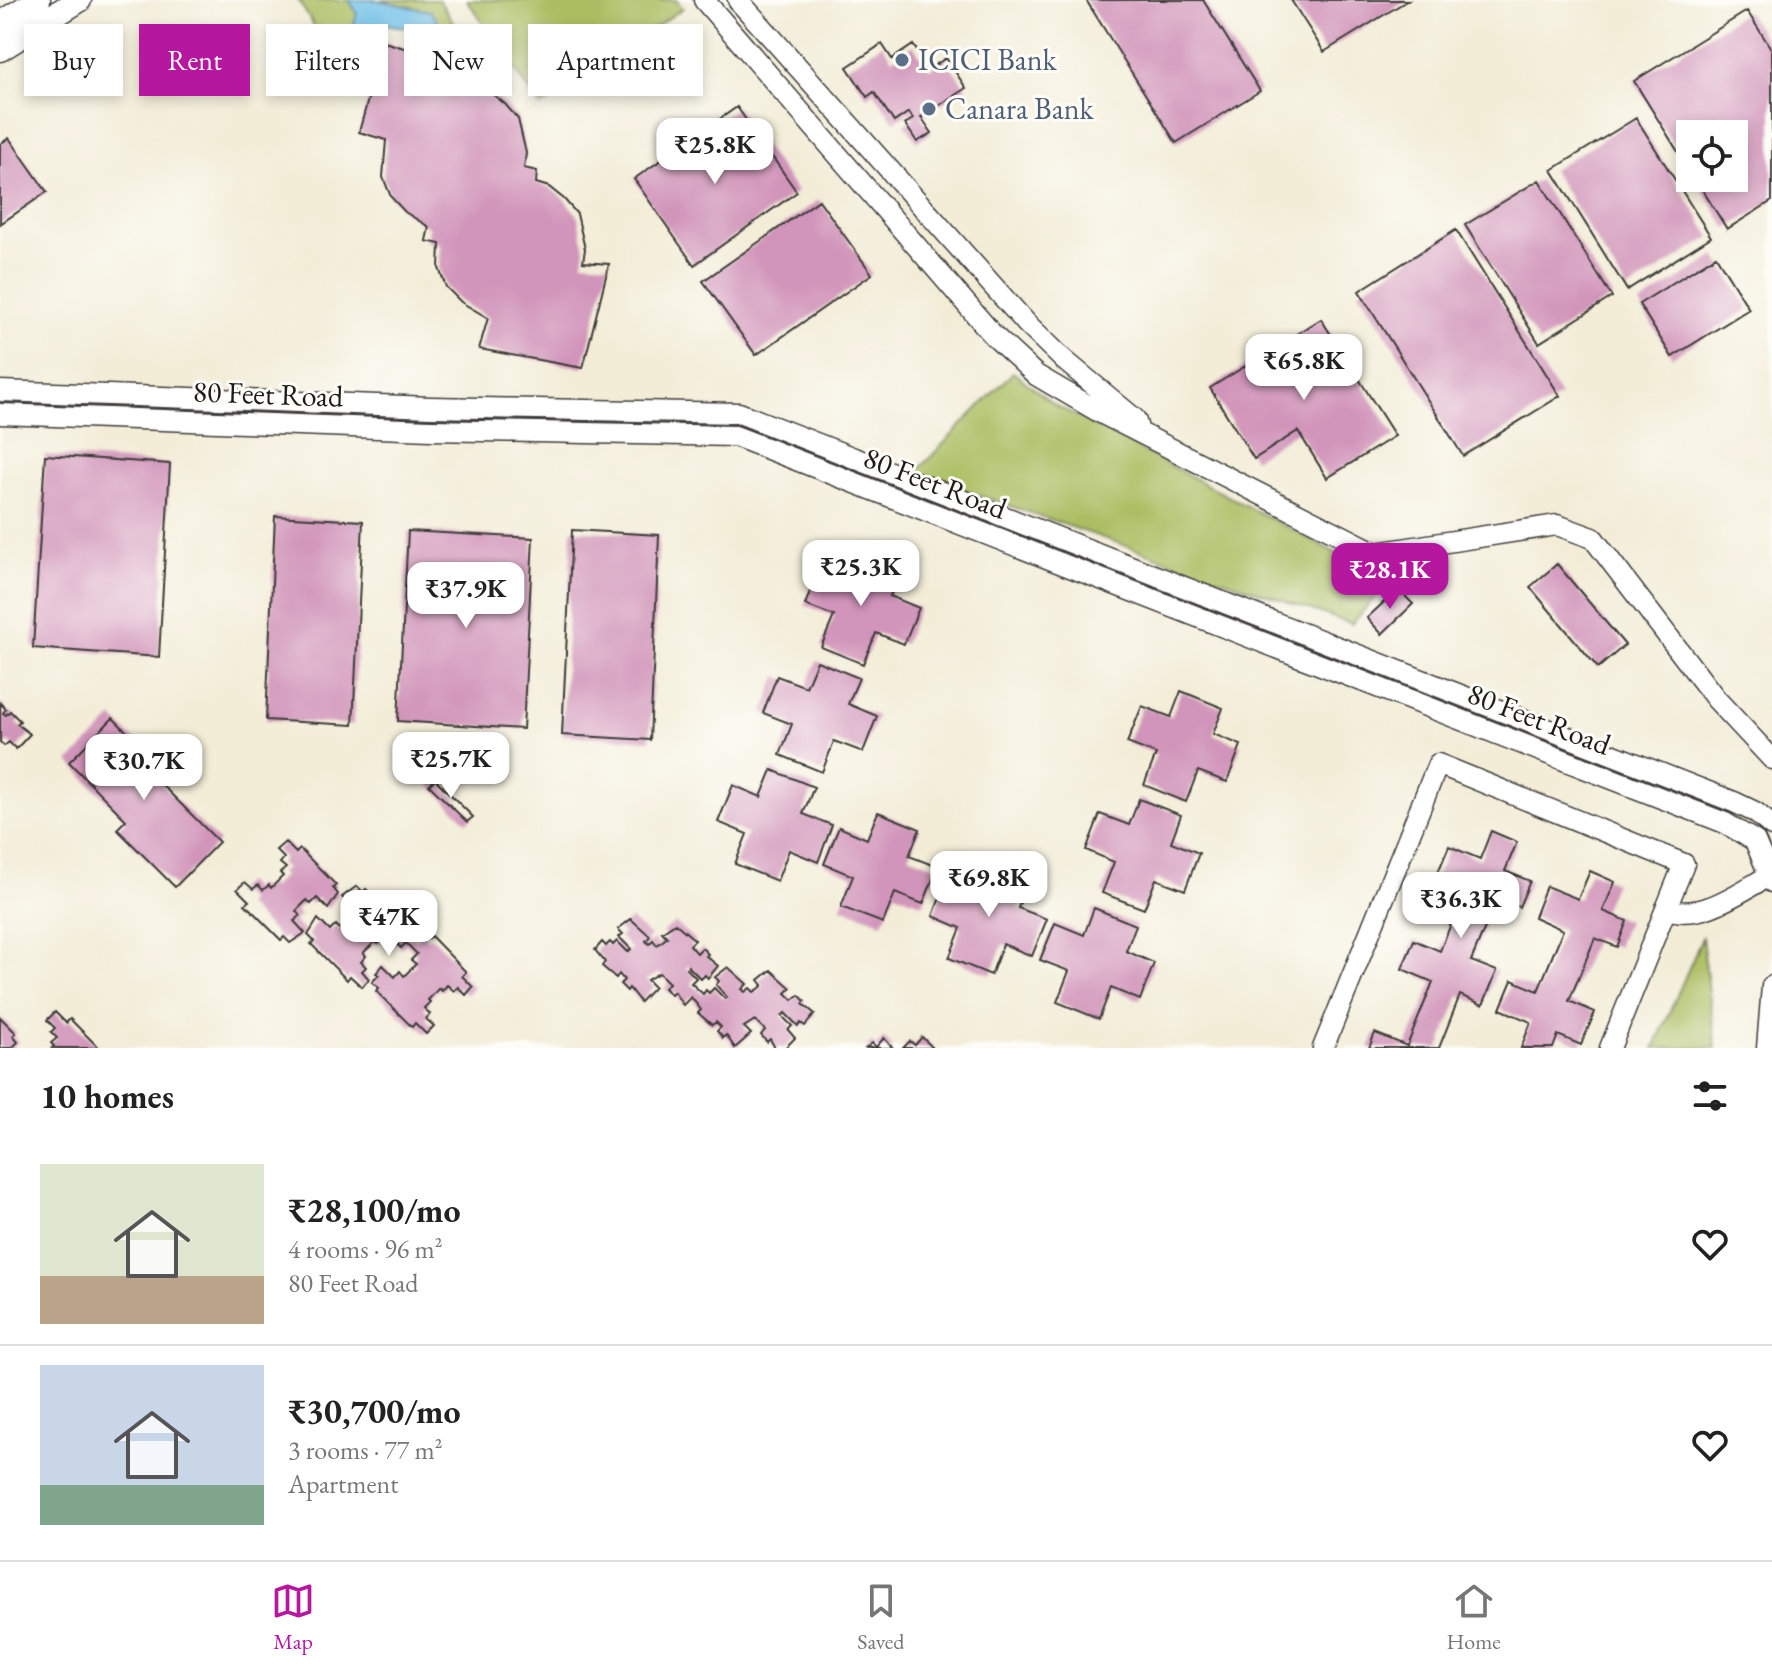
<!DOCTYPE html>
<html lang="en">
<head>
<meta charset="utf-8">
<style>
	:root { --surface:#fff; --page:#f2f2f2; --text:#222; --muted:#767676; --line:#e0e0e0; --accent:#b5179e }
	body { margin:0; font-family:"EB Garamond",serif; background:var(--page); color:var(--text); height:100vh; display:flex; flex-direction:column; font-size:30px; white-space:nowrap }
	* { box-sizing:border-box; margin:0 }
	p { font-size:26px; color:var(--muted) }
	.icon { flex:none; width:44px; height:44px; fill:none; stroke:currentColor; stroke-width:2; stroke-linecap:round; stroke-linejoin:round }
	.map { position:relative; height:1048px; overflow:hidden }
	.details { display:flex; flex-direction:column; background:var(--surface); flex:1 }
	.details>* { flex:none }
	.top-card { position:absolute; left:24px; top:24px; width:800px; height:72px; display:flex; gap:16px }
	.controls { position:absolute; left:1676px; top:120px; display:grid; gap:16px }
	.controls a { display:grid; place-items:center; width:72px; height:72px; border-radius:0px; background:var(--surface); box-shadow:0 4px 12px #0003; font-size:40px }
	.price { position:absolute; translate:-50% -68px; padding:0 18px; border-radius:16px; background:#fff; color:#222; font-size:26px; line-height:52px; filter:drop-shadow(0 2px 4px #0008) }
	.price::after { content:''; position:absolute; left:50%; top:48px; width:24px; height:18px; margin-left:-12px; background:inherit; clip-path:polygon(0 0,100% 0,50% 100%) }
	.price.current { background:var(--accent); color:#fff }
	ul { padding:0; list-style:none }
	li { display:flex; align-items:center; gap:24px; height:200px; padding:0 40px }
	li+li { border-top:2px solid var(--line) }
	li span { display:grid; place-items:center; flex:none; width:224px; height:160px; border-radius:0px; color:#555 }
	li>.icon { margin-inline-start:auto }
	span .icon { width:96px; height:96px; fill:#fffc; stroke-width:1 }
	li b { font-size:34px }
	h2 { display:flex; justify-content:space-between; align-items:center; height:96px; padding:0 40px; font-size:34px }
	.tag { padding:0 28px; border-radius:0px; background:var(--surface); box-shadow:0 4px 12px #0003; font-size:28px; line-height:72px }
	.tag.current { background:var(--accent); color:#fff }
	.menu { display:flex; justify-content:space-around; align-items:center; height:112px; border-top:2px solid var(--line); background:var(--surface); font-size:22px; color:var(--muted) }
	.menu a { display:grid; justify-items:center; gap:4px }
	.menu .current { color:var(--accent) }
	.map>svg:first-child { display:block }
	.green { fill:#abbe62; stroke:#646d3f; stroke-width:2 }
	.water { fill:#6bbee7; stroke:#446d82; stroke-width:2 }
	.building { fill:#d194ba }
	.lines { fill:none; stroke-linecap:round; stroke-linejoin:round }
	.minor-casing { stroke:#3c3b38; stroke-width:23 }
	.major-casing { stroke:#3c3b38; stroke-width:27 }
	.minor { stroke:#fff; stroke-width:20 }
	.major { stroke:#fff; stroke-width:24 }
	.service-dot { fill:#5c6f8a; stroke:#fdfcf7; stroke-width:3 }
	.labels { text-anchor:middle; stroke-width:6; stroke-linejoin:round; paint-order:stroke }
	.service-label { font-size:30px; fill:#4e5e75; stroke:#fdfcf7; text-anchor:start }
	.street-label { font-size:30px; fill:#1c1c1c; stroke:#fdfcf7 }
</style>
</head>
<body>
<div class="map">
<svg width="1772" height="1048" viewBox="0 0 1772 1048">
	<rect width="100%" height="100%" fill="#fdfcf7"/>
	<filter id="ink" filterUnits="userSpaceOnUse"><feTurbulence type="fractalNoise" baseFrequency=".0125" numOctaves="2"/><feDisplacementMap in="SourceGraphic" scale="16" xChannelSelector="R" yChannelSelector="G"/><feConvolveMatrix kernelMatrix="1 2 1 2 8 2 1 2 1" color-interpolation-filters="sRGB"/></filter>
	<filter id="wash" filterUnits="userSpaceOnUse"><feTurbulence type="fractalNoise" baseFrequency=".006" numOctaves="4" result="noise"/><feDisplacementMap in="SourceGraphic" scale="32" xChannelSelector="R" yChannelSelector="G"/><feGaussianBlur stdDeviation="1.8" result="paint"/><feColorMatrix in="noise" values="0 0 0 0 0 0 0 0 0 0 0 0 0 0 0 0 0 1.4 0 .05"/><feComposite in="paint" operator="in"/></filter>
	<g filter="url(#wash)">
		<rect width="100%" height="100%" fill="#f3edd8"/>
		<path class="green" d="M298 0H439L462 36 386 24 371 32 354 91Z
			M467 0H676L683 8 541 107Z
			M1013 372 1055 405 1389 581 1352 624 915 473Z
			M1702 938 1716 1048H1654Z"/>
		<path class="water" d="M349 0H377L430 11 438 22 425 31 386 24 371 32 358 72 350 79 343 67 357 13Z"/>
		<g id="blocks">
			<path class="building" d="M1086 0H1203L1260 91 1176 143Z
				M1291 0H1408L1324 52Z
				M1747 11 1772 50V201L1727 229 1695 178H1734V134H1690V171L1634 81Z
				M384 42 475 69 471 84 490 92 505 104 518 119 526 153 524 168 537 171 536 183 549 187 564 199 577 214 585 249 583 262 609 264 583 368 479 349 488 318 461 302 446 287 439 268 440 244 426 241 429 227 405 212 391 197 383 177 386 140 359 132Z
				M882 44 892 59 913 45 929 69 946 58 966 88 921 117 932 133 917 142 905 124 913 119 909 112 894 122 874 92 867 97 847 67Z
				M737 107 797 192 694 265 634 179Z
				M1636 118 1711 237 1627 290 1552 170Z
				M9 138 47 192 0 224V144Z
				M1539 180 1612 297 1539 343 1465 225Z
				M819 200 872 274 756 355 703 281Z
				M1456 230 1560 396 1463 456 1359 291Z
				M1716 256 1749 309 1672 357 1639 304Z
				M1321 319 1395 436 1327 478 1298 431 1254 459 1210 388Z
				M45 455 170 464 159 657 33 648Z
				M275 516 363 521 353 725 266 720Z
				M572 530 659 535 650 740 562 735Z
				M408 531 533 538 523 729 398 721Z
				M858 553 900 570 890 596 919 608 904 644 876 633 863 664 821 647 834 616 805 605 819 568 848 580Z
				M1557 564 1625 645 1598 668 1530 587Z
				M1398 589 1413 604 1382 634 1367 618Z
				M817 661 859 678 848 704 877 716 863 752 834 741 822 772 780 755 792 724 763 713 777 676 806 687Z
				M1181 691 1223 708 1213 734 1241 745 1227 782 1198 771 1186 802 1144 785 1156 754 1127 743 1142 706 1171 717Z
				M0 703 6 709 3 713 6 715 10 711 20 721 17 724 30 734 16 749 9 742 4 746 0 742Z
				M113 718 171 776 162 785 219 842 175 887 117 829 126 820 69 762Z
				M772 770 814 787 803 814 832 825 818 862 789 850 777 881 735 864 747 834 718 822 733 785 761 797Z
				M435 779 473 817 467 822 429 785Z
				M1139 799 1181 815 1171 842 1199 853 1185 890 1156 879 1144 909 1102 893 1114 862 1086 850 1100 814 1129 825Z
				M878 812 920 829 909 856 938 867 923 904 895 893 883 923 841 907 853 876 824 864 839 827 867 839Z
				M1491 831 1517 842 1505 871 1530 881 1519 907 1497 898 1471 961 1497 971 1483 1005 1460 995 1439 1048H1369L1375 1033 1407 1046 1433 982 1402 969 1414 940 1440 951 1465 889 1436 877 1449 846 1480 859Z
				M285 842 296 853 300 849 336 885 333 888 338 894 328 909 317 898 311 904 307 900 296 911 300 916 294 921 305 933 290 943 284 937 281 940 245 904 249 901 237 889 245 882 253 889 258 885 263 890 269 885 271 888 283 876 280 873 286 868 280 863 284 858 276 850Z
				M986 864 1028 881 1018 908 1047 919 1032 956 1003 944 991 975 949 958 961 928 933 916 947 879 976 891Z
				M1590 871 1615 882 1603 911 1627 921 1617 947 1595 938 1569 1001 1595 1012 1581 1045 1558 1035 1553 1048H1521L1531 1022 1500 1009 1512 980 1538 991 1563 930 1534 917 1546 886 1578 899Z
				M357 886 363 892 366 889 402 925 398 929 409 940 412 936 415 940 422 933 428 939 431 936 466 972 462 976 473 987 466 995 458 987 454 991 447 985 442 991 439 988 428 1000 430 1002 424 1008 430 1014 426 1019 434 1026 426 1034 415 1023 412 1027 376 991 379 988 372 982 379 975 376 973 383 965 395 977 400 971 404 976 416 964 411 960 417 954 406 943 401 948 393 940 388 944 383 939 378 944 375 942 363 953 366 956 361 962 366 967 362 971 369 979 362 987 350 976 347 980 311 944 314 941 308 935 318 919 330 931 336 925 340 929 351 918 347 914 353 908 342 897Z
				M1094 908 1136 925 1126 951 1154 963 1140 1000 1111 988 1099 1019 1057 1002 1069 971 1040 960 1055 923 1084 935Z
				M631 919 650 936 646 941 649 944 653 940 657 945 664 940 667 937 662 932 675 923 695 940 690 945 697 953 702 948 708 954 706 956 718 966 708 978 705 975 701 979 688 966 686 968 696 978 691 983 703 994 706 990 709 993 714 988 725 999 727 997 716 985 719 981 715 977 728 967 747 984 742 989 745 992 750 988 754 992 760 988 763 985 759 980 771 970 791 988 786 993 793 1000 799 995 805 1001 803 1004 815 1014 805 1026 801 1023 798 1026 785 1013 782 1016 792 1026 788 1030 795 1038 785 1048H775L770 1039 767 1042 761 1035 765 1030 755 1020 744 1027 751 1034 735 1048 726 1035 723 1038 717 1031 721 1027 716 1022 712 1025 698 1013 701 1010 691 997 683 1005 674 992 671 995 664 988 669 983 659 973 647 980 654 987 640 1002 629 988 627 991 620 984 624 980 619 974 616 978 602 966 605 962 595 950 602 942 606 946 610 942 613 945 617 941 628 952 631 949 619 937 623 934 618 929Z
				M55 1012 66 1023 70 1019 99 1048H52L54 1046 51 1043 57 1038 51 1032 55 1028 47 1020Z
				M0 1017 16 1033 13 1036 18 1042 12 1048H0Z
				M922 1037 933 1048H903L910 1041 915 1045Z
				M884 1038 893 1048H866L872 1043 876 1047Z"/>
		</g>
	</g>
	<g filter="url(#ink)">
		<use href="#blocks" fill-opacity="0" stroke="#3c3b38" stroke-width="2"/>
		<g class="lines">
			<defs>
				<path id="minor" d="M704 0 994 336 1036 375 1101 413 1376 553 1557 525 1593 538 1716 699 1772 759
					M738 0 1027 324 1064 360 1135 419 1137 425
					M0 391 431 407 739 413 1734 802 1755 812 1772 826
					M0 414 431 430 735 436 1725 823 1755 841 1772 882
					M1666 908C1700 923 1742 890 1772 874
					M1323 1048 1438 764 1684 864 1610 1048
					M1767 1048 1772 986"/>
				<path id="major" d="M0 24 38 0
					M0 49 79 0"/>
			</defs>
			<use href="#minor" class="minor-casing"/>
			<use href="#major" class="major-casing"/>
			<use href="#minor" class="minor"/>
			<use href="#major" class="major"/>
		</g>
	</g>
	<g class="service-dot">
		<circle cx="902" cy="60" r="8"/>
		<circle cx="929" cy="109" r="8"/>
	</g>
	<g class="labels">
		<g class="service-label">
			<text x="918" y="70">ICICI Bank</text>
			<text x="945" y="119">Canara Bank</text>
		</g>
		<g class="street-label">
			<text transform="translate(268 394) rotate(2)" y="10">80 Feet Road</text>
			<text transform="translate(935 483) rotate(21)" y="10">80 Feet Road</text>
			<text transform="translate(1539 719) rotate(21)" y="10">80 Feet Road</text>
		</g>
	</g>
</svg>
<div class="controls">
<a><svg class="icon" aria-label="locate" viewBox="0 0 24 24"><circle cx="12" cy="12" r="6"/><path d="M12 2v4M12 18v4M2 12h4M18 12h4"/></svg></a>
</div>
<b class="price" style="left:715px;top:186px">₹25.8K</b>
<b class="price" style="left:1304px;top:402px">₹65.8K</b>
<b class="price" style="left:861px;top:608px">₹25.3K</b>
<b class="price current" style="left:1390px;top:611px">₹28.1K</b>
<b class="price" style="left:466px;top:630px">₹37.9K</b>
<b class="price" style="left:451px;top:800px">₹25.7K</b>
<b class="price" style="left:144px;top:802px">₹30.7K</b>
<b class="price" style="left:989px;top:919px">₹69.8K</b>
<b class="price" style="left:1461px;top:940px">₹36.3K</b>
<b class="price" style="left:389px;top:958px">₹47K</b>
<div class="top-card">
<a class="tag">Buy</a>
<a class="tag current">Rent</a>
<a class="tag">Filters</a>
<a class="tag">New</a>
<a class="tag">Apartment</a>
</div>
</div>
<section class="details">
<h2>10 homes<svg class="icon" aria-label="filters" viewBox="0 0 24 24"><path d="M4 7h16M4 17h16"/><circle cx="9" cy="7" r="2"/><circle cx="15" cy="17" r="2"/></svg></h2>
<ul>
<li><span style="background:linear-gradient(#dfe7d0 70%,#b9a48a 0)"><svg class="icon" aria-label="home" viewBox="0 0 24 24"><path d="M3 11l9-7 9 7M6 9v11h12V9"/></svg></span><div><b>₹28,100/mo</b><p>4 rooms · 96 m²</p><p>80 Feet Road</p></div><svg class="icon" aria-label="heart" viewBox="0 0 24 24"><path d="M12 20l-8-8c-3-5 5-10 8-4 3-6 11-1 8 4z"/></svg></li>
<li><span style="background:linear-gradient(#c9d6e8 75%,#7fa58c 0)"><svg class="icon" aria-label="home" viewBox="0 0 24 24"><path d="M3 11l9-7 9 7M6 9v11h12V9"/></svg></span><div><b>₹30,700/mo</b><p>3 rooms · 77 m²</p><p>Apartment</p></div><svg class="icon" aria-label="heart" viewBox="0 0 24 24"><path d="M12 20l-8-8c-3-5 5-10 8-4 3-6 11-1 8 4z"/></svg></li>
</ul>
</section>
<nav class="menu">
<a class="current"><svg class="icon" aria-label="map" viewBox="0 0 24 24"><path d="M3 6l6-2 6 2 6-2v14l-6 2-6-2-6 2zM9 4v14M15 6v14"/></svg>Map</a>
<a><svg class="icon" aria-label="saved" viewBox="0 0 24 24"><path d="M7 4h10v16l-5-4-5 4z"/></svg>Saved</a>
<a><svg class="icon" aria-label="home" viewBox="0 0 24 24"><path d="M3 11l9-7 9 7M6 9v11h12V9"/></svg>Home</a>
</nav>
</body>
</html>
